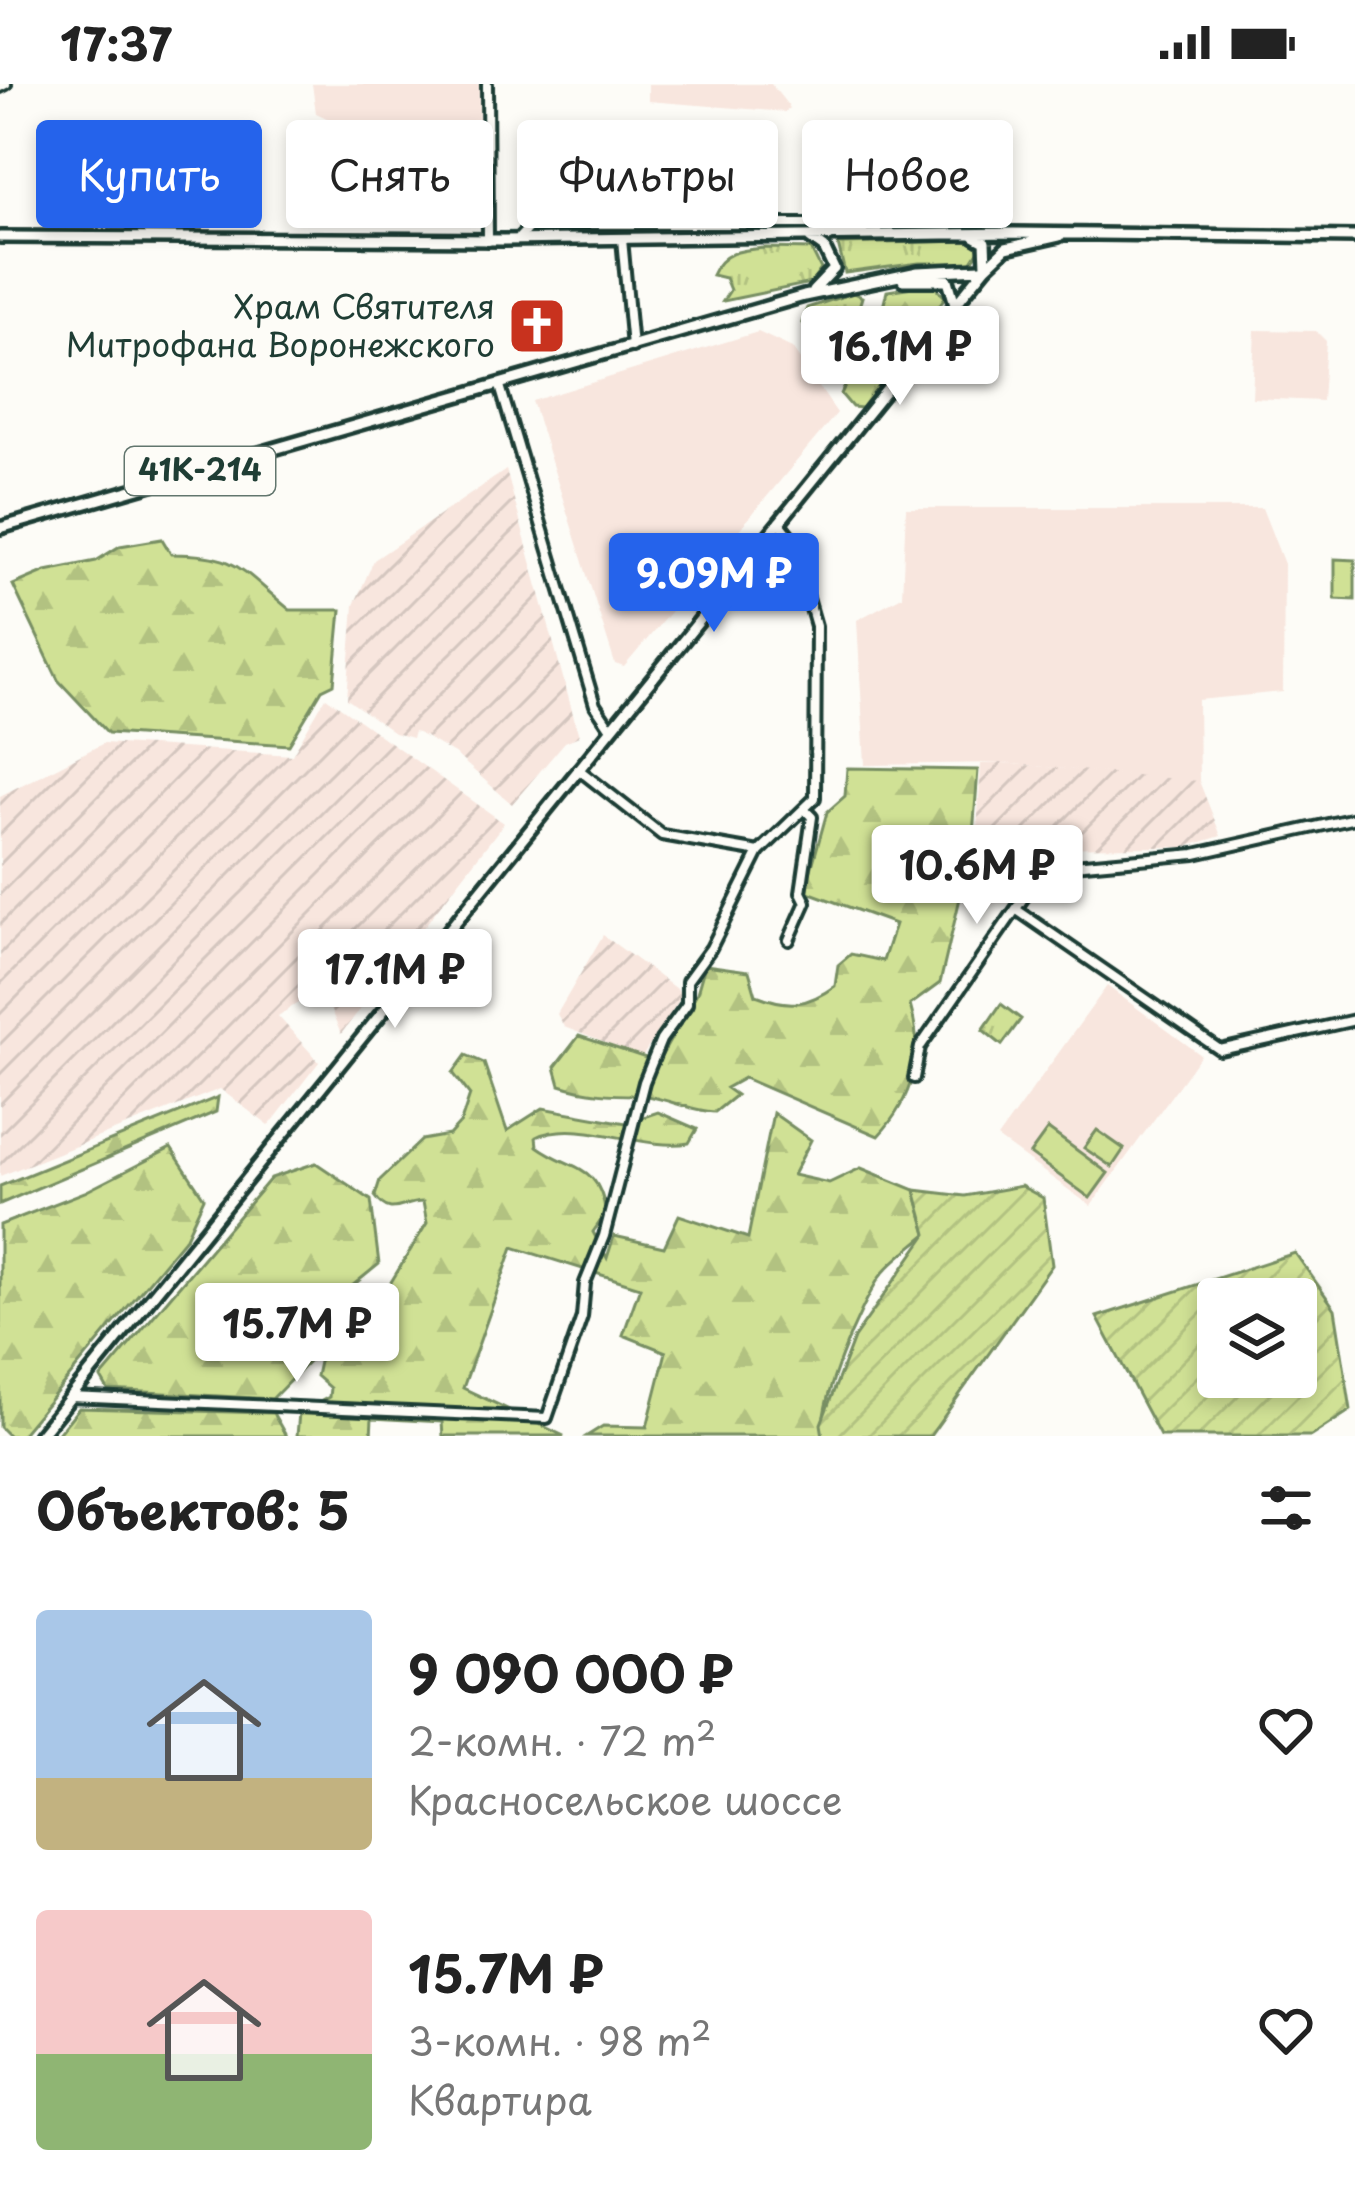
<!DOCTYPE html>
<html lang="ru">
<head>
<meta charset="utf-8">
<style>
	:root { --surface:#fff; --page:#f2f2f2; --text:#222; --muted:#767676; --accent:#2563eb }
	body { margin:0; font-family:"Playpen Sans",sans-serif; background:var(--page); color:var(--text); height:100vh; display:flex; flex-direction:column; font-size:45px; white-space:nowrap }
	* { box-sizing:border-box; margin:0 }
	p { font-size:39px; color:var(--muted) }
	.icon { flex:none; width:66px; height:66px; fill:none; stroke:currentColor; stroke-width:2; stroke-linecap:round; stroke-linejoin:round }
	.map { position:relative; height:1352px; overflow:hidden }
	.details { display:flex; flex-direction:column; background:var(--surface); flex:1 }
	.details>* { flex:none }
	.banner { position:absolute; left:36px; top:36px; width:1284px; height:108px; display:flex; gap:24px }
	.fabs { position:absolute; left:1197px; top:1194px; display:grid; gap:24px }
	.fabs a { display:grid; place-items:center; width:120px; height:120px; border-radius:12px; background:var(--surface); box-shadow:0 6px 18px #0003; font-size:60px }
	.price { position:absolute; translate:-50% -102px; padding:0 27px; border-radius:12px; background:#fff; color:#222; font-size:39px; line-height:78px; filter:drop-shadow(0 3px 6px #0008) }
	.price::after { content:''; position:absolute; left:50%; top:72px; width:36px; height:27px; margin-left:-18px; background:inherit; clip-path:polygon(0 0,100% 0,50% 100%) }
	.price.on { background:var(--accent); color:#fff }
	ul { padding:0; list-style:none }
	li { display:flex; align-items:center; gap:36px; height:300px; padding:0 36px }
	li span { display:grid; place-items:center; flex:none; width:336px; height:240px; border-radius:12px; color:#555 }
	li>.icon { margin-inline-start:auto }
	span .icon { width:144px; height:144px; fill:#fffc; stroke-width:1 }
	li b { font-size:51px }
	h2 { display:flex; justify-content:space-between; align-items:center; height:144px; padding:0 36px; font-size:51px }
	.pill { padding:0 42px; border-radius:12px; background:var(--surface); box-shadow:0 6px 18px #0003; font-size:42px; line-height:108px }
	.pill.on { background:var(--accent); color:#fff }
	.status { display:flex; justify-content:space-between; align-items:center; height:84px; padding:0 60px; background:var(--surface); direction:ltr }
	.status svg { height:33px; fill:currentColor }
	.map>svg:first-child { display:block }
	.built { fill:#f8e6de }
	.industrial { fill:url(#industrial-furrows) }
	.grass { fill:url(#grass-tufts); stroke:#788f64; stroke-width:3 }
	.forest { fill:url(#forest-firs); stroke:#788f64; stroke-width:3 }
	.garden { fill:url(#garden-furrows); stroke:#788f64; stroke-width:3; fill-rule:evenodd }
	.pitch { fill:#d0e195; stroke:#788f64; stroke-width:3 }
	.lines { fill:none; stroke-linecap:round; stroke-linejoin:round }
	.minor-casing { stroke:#1f3d34; stroke-width:16 }
	.major-casing { stroke:#1f3d34; stroke-width:18 }
	.minor { stroke:#fdfcf7; stroke-width:8 }
	.major { stroke:#fdfcf7; stroke-width:9 }
	.labels { text-anchor:middle; stroke-width:12; stroke-linejoin:round; paint-order:stroke }
	.shield { fill:#fdfcf7; stroke:#62766e; stroke-width:3 }
	.shield-label { font-size:30px; font-weight:bold; fill:#1f3d34 }
	.poi-label { font-size:33px; fill:#1f3d34; stroke:#fdfcf7; text-anchor:end }
</style>
</head>
<body>
<div class="status"><b>17:37</b><svg viewBox="0 0 49 12"><path d="M0 12V9h3v3zM5 12V6h3v6zM10 12V3h3v9zM15 12V0h3v12zM26 1h20v11H26zM47 4h2v5h-2z"/></svg></div>
<div class="map">
<svg width="1355" height="1352" viewBox="0 0 1355 1352">
	<defs>
		<pattern id="industrial-furrows" width="10" height="10" patternUnits="userSpaceOnUse" patternTransform="scale(3)"><rect width="10" height="10" fill="#f8e6de"/><path d="M-1 1l2-2M0 10L10 0M9 11l2-2" fill="none" stroke="#d4c6bf"/></pattern>
		<pattern id="grass-tufts" width="24" height="20" patternUnits="userSpaceOnUse" patternTransform="scale(3)"><rect width="24" height="20" fill="#d0e195"/><path d="M3 7l-1-3M5 7V3M7 7l1-3M15 17l-1-3M17 17v-4M19 17l1-3" fill="none" stroke="#b2c281"/></pattern>
		<pattern id="forest-firs" width="22" height="20" patternUnits="userSpaceOnUse" patternTransform="scale(3)"><rect width="22" height="20" fill="#d0e195"/><path d="M5 1l3.5 6h-7zM16 11l3.5 6h-7z" fill="#b2c281"/></pattern>
		<pattern id="garden-furrows" width="10" height="10" patternUnits="userSpaceOnUse" patternTransform="scale(3)"><rect width="10" height="10" fill="#d0e195"/><path d="M-1 1l2-2M0 10L10 0M9 11l2-2" fill="none" stroke="#b2c281"/></pattern>
	</defs>
	<rect width="100%" height="100%" fill="#fdfcf7"/>
	<filter id="ink" filterUnits="userSpaceOnUse"><feTurbulence type="fractalNoise" baseFrequency=".00833" numOctaves="2"/><feDisplacementMap in="SourceGraphic" scale="24" xChannelSelector="R" yChannelSelector="G"/><feConvolveMatrix kernelMatrix="1 2 1 2 8 2 1 2 1" color-interpolation-filters="sRGB"/></filter>
	<g filter="url(#ink)">
		<path class="built" d="M312 0H479L478 126H343L331 36 316 29Z
			M771 0 790 24 785 28 648 17V0Z
			M1255 246 1316 247 1326 257 1322 317 1252 314Z
			M758 248 792 264 837 329 624 583 615 580 532 317Z
			M906 424H1262L1284 480 1283 608 1198 616 1199 698 1002 679 865 681 857 536 902 512Z
			M1107 902 1201 971 1091 1122 997 1054Z"/>
		<path class="industrial" d="M506 386 579 652 565 658 512 720 456 671 420 650 414 648 412 654 394 649 347 615 354 521 374 476Z
			M326 613 504 739 341 950 321 904 278 932 319 978 269 1042 220 1005 0 1092V712L104 659 292 671Z
			M1002 679 1199 697 1221 752 1185 763 976 764 981 680Z
			M603 851 683 910 642 973 564 943 557 930Z"/>
		<path class="grass" d="M969 157 980 165 971 179H919L845 189 838 160Z
			M764 164 811 165 821 185 811 199 723 217 730 206 725 194 712 191C722 167 741 166 764 164Z
			M853 209 862 213 858 226 834 228 808 243 802 239 807 224Z
			M1335 475 1355 476V516L1335 515Z
			M1001 920 1021 935 1002 961 983 946Z"/>
		<path class="forest" d="M932 200 945 213 913 259 899 256 880 235 887 207Z
			M886 265 897 280 862 324 852 323 841 310 852 287Z
			M162 455 171 470C239 470 240 485 290 526H341L334 600 322 606 289 661 108 649 58 596 13 501 46 487 96 477 120 462Z
			M847 684 978 686 972 763 940 899 910 921C925 970 913 1015 878 1052L744 994 726 1004 736 1011 715 1028C690 1027 655 1010 637 1011 611 1011 588 1010 560 1001L555 983 579 952 658 978 697 909 705 881 749 887 756 911C789 924 807 922 835 902L838 881 851 870 883 877 895 840 805 807 827 728 845 712Z
			M466 971 484 979 507 1047 543 1024 626 1039 658 1028 697 1045 689 1059C642 1067 577 1033 536 1053L537 1062C573 1088 598 1078 606 1129L593 1148 607 1174 614 1152 664 1163 679 1131 748 1154 773 1029 811 1056 793 1091 829 1099 861 1084 915 1106 927 1150C912 1163 890 1178 879 1194 860 1224 817 1319 824 1352H587L603 1342 647 1343 666 1268 623 1251 640 1203 513 1163 463 1304 564 1352H443L442 1338 372 1334 371 1352H297L299 1329 329 1313 330 1304 316 1292 319 1278 374 1226 427 1139 423 1118C401 1118 391 1135 375 1112L380 1096 422 1056 449 1051 461 1038 470 1011 453 989Z
			M218 1013 216 1028 0 1120V1102Z
			M171 1064 204 1114 186 1153 20 1352H9L0 1343V1141L85 1108Z
			M316 1079 371 1116 379 1180 340 1212 318 1213 303 1233 314 1248 304 1264 313 1273 272 1315 108 1306 101 1294 271 1094Z
			M79 1324 273 1329 286 1352H56Z"/>
		<path class="garden" d="M1021 1102 1043 1114 1052 1181 930 1352H823L821 1340 854 1254 927 1150 915 1106 965 1112Z
			M1295 1169 1335 1225 1351 1326 1311 1352H1160L1097 1233ZM1296 1215V1293H1218V1215Z"/>
		<path class="pitch" d="M1048 1045 1108 1089 1090 1114 1030 1070Z
			M1097 1046 1124 1065 1112 1083 1084 1064Z"/>
		<g class="lines">
			<defs>
				<path id="minor" d="M487 0 488 157
					M0 3 6 0
					M622 155 632 263
					M517 156 532 140H813L830 153
					M500 302 595 621 609 642
					M578 685 662 751 759 768 815 714 816 542 790 452 779 438
					M1017 826 1220 966 1355 936
					M789 856 806 818 801 808 812 733 805 726
					M914 994 920 963 1038 793 1051 783 1195 770 1355 734
					M70 1313 547 1334 582 1233 585 1199 604 1152 644 998 661 956 687 920V897L711 864 759 768"/>
				<path id="major" d="M974 152 985 158 986 181
					M0 153 503 156 1014 149 1355 153
					M810 154 824 164 834 185 813 207
					M903 196H948L955 220
					M0 444 804 212 918 188 981 185
					M39 1352 986 183 1006 164 1059 152"/>
			</defs>
			<use href="#minor" class="minor-casing"/>
			<use href="#major" class="major-casing"/>
			<use href="#minor" class="minor"/>
			<use href="#major" class="major"/>
		</g>
	</g>
	<defs>
		<symbol id="church-square" viewBox="-11 -11 22 22"><rect x="-9" y="-9" width="18" height="18" rx="4" fill="#c8321e" stroke="#fdfcf7"/><path d="M-1.2-6h2.4v3.5h3.3v2.4h-3.3V6h-2.4V-.1h-3.3v-2.4h3.3Z" fill="#fff"/></symbol>
	</defs>
	<g fill-rule="evenodd">
		<use href="#church-square" x="504" y="209" width="66" height="66"/>
	</g>
	<g class="labels">
		<rect class="shield" x="125" y="363" width="150" height="48" rx="9"/>
		<g class="shield-label">
			<text x="200" y="397">41К-214</text>
		</g>
		<g class="poi-label">
			<text x="495" y="235">Храм Святителя<tspan x="495" dy="38">Митрофана Воронежского</tspan></text>
		</g>
	</g>
</svg>
<div class="fabs">
<a><svg class="icon" aria-label="layers" viewBox="0 0 24 24"><path d="M12 4l9 5-9 5-9-5zM3 14l9 5 9-5"/></svg></a>
</div>
<b class="price" style="left:900px;top:324px">16.1M ₽</b>
<b class="price on" style="left:714px;top:551px">9.09M ₽</b>
<b class="price" style="left:977px;top:843px">10.6M ₽</b>
<b class="price" style="left:395px;top:947px">17.1M ₽</b>
<b class="price" style="left:297px;top:1301px">15.7M ₽</b>
<div class="banner">
<a class="pill on">Купить</a>
<a class="pill">Снять</a>
<a class="pill">Фильтры</a>
<a class="pill">Новое</a>
</div>
</div>
<section class="details">
<h2>Объектов: 5<svg class="icon" aria-label="filters" viewBox="0 0 24 24"><path d="M4 7h16M4 17h16"/><circle cx="9" cy="7" r="2"/><circle cx="15" cy="17" r="2"/></svg></h2>
<ul>
<li><span style="background:linear-gradient(#a9c7e8 70%,#c2b280 0)"><svg class="icon" aria-label="home" viewBox="0 0 24 24"><path d="M3 11l9-7 9 7M6 9v11h12V9"/></svg></span><div><b>9 090 000 ₽</b><p>2-комн. · 72 m²</p><p>Красносельское шоссе</p></div><svg class="icon" aria-label="heart" viewBox="0 0 24 24"><path d="M12 20l-8-8c-3-5 5-10 8-4 3-6 11-1 8 4z"/></svg></li>
<li><span style="background:linear-gradient(#f6c9c9 60%,#8fb573 0)"><svg class="icon" aria-label="home" viewBox="0 0 24 24"><path d="M3 11l9-7 9 7M6 9v11h12V9"/></svg></span><div><b>15.7M ₽</b><p>3-комн. · 98 m²</p><p>Квартира</p></div><svg class="icon" aria-label="heart" viewBox="0 0 24 24"><path d="M12 20l-8-8c-3-5 5-10 8-4 3-6 11-1 8 4z"/></svg></li>
</ul>
</section>
</body>
</html>
